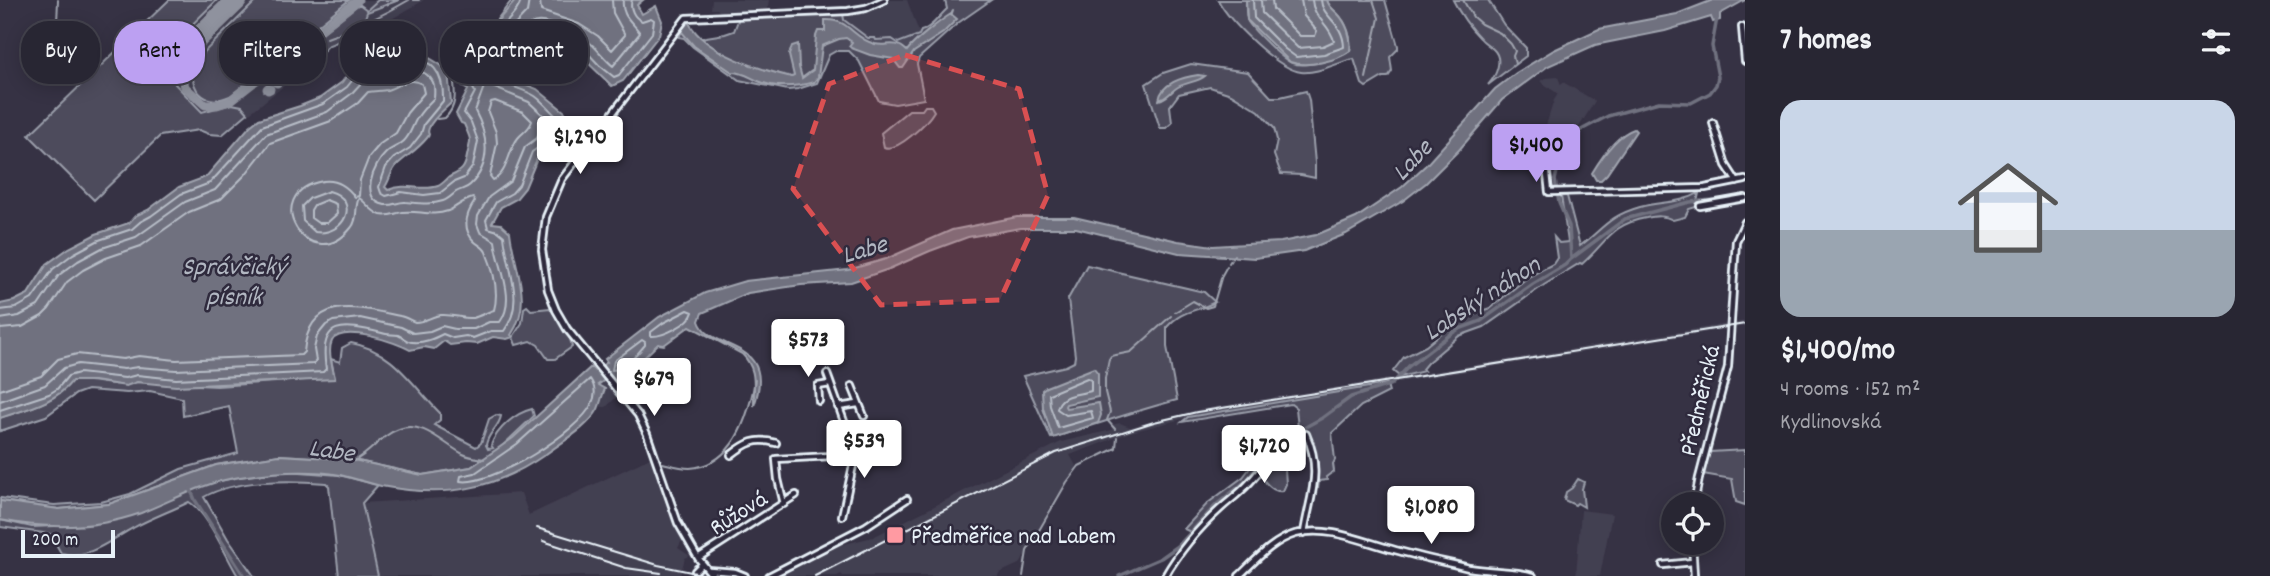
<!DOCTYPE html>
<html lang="en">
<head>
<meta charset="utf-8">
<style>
	:root { --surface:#282633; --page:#34323f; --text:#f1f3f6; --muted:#a5a5ac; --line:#44434e; --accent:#bca0f2 }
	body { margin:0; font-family:Dekko,sans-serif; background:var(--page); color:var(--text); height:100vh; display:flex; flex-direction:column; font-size:26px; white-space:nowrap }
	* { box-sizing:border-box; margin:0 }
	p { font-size:23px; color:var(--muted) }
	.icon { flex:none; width:38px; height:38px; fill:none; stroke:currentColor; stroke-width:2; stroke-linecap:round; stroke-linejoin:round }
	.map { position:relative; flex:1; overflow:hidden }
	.sheet { display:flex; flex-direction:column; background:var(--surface); width:525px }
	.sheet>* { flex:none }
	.guide { position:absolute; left:21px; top:21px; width:665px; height:63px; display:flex; gap:14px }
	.fabs { position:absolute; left:1661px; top:492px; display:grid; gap:14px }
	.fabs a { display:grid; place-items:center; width:63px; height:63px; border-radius:50%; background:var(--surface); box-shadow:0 4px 18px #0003,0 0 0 2px var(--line); font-size:35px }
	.scale { position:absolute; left:21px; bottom:18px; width:94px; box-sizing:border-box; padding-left:7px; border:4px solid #e8f1f8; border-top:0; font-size:19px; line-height:24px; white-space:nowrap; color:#e8f1f8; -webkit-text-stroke:5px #2f2a3d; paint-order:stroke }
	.price { position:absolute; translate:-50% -60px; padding:0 16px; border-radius:7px; background:#fff; color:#222; font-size:23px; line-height:46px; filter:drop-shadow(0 2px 4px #0008) }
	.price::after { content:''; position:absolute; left:50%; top:42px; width:21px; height:16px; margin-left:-10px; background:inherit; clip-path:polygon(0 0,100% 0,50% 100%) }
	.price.selected { background:var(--accent); color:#111 }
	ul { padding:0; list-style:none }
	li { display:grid; align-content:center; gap:14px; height:371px; padding:0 35px }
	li+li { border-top:2px solid var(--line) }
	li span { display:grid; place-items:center; height:217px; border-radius:21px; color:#555 }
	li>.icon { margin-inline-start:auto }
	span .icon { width:126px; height:126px; fill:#fffc; stroke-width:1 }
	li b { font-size:30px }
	h2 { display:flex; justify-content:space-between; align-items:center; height:84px; padding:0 35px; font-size:30px }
	.pill { padding:0 24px; border-radius:28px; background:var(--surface); box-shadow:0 4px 18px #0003,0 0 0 2px var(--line); font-size:24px; line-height:63px }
	.pill.selected { background:var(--accent); color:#111 }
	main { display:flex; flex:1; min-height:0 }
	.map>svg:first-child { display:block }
	.built { fill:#433f51 }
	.green { fill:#4d4b5c; stroke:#9a9eaa; stroke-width:2 }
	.water { fill:#70717f; stroke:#a0a4af; stroke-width:2 }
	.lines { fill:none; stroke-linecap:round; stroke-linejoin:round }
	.shore { stroke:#b8bec8; stroke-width:2 }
	.stream { stroke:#a0a4af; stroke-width:2 }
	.canal { stroke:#70717f; stroke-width:3.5 }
	.taxiway { stroke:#8f929e; stroke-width:9 }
	.runway { stroke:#8f929e; stroke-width:21 }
	.minor-casing { stroke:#e8f1f8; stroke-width:10 }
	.minor { stroke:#2f2a3d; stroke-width:4.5 }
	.rail { stroke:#e8f1f8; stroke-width:2 }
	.marked { fill:#da5052; fill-opacity:0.2; stroke:#da5052; stroke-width:5; stroke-dasharray:14 9; stroke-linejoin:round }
	.poi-dot { fill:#ff9aa2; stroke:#2f2a3d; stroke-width:2.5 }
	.labels { text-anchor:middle; stroke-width:5; stroke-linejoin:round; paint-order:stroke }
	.street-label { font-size:24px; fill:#e8f1f8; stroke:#2f2a3d }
	.poi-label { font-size:24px; fill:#e8f1f8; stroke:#2f2a3d; text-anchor:start }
	.water-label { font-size:26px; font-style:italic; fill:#b2b7c2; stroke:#2f2a3d }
</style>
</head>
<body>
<main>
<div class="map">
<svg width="1745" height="576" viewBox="0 0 1745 576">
	<rect width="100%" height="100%" fill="#363244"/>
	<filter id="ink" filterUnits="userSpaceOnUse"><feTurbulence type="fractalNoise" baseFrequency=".0143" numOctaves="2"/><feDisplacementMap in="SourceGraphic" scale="14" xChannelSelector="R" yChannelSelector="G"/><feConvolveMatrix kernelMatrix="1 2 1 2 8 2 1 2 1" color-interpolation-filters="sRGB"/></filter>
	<g filter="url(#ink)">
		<path class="built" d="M173 0H424L385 23 329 45 304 70 222 135 208 134 198 130 160 136 95 199Z
			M712 0H769L767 12 722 14 717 9H711Z
			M889 0H907L920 35 898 43 892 39 875 40 868 38 844 20 843 14 867 10Z
			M1558 77 1561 85 1563 82 1595 101 1568 145 1571 148 1566 156 1562 154 1556 165 1554 174 1545 173 1547 156 1539 153 1543 146 1546 133 1544 132 1554 100 1558 94 1540 81 1546 78Z
			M1745 321V326L1198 415 1131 432 1070 455 1077 468 1053 502 1024 557 1021 563 999 573 998 576H843L841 574 837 576H779V574L820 553 837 546 873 537 1061 442 1112 430 1111 425 1120 423 1130 427 1197 410Z
			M606 378 619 395 606 407H603L599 406 604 389 598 385Z
			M650 458 668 510 682 540 678 548 690 556 685 558 680 576H378L362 503 521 493 529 515Z
			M1581 510 1612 514 1600 576H1576Z"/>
		<path class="green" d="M169 0H217L156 60 175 79V84L202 112 232 104 242 106 248 113 222 135 209 134 199 130 160 136 94 200 29 135Z
			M257 0H349L230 96C203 108 188 88 194 62Z
			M378 0H399L367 12 360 33 329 45 304 70 297 62 298 52 359 4 367 10Z
			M945 0H991L958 23 919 58 917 64 924 99 895 104 879 101 859 61 849 51H836L829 55 817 83 798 89 788 90 739 80 693 47 684 38 679 37 685 25 700 38 725 34 734 31 739 18 843 14 844 20 868 38H875L876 40 892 39 898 43 919 35 921 31C931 29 939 16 947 9Z
			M1218 0H1246C1246 7 1245 15 1248 22 1254 31 1283 60 1292 63 1306 68 1339 59 1350 51 1352 38 1347 23 1337 13 1332 8 1329 7 1327 0H1385L1398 46V49L1390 57 1392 71 1388 77H1383L1366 87 1362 84 1354 59C1337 62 1319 74 1301 72 1277 69 1229 21 1218 0Z
			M1453 0H1488L1504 25 1526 48V56L1488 85C1496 76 1504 59 1493 49 1489 45 1484 43 1480 38 1469 27 1460 14 1453 0Z
			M1191 64 1248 72 1271 97H1280L1306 91 1309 100 1315 163V178L1301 175 1281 174 1274 155 1277 140 1274 128 1259 111 1231 94 1210 87 1179 94 1170 106 1172 123 1166 128H1160L1146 84 1163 73Z
			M925 106H931L934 111C927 123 897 153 884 147L881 133 909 110H922Z
			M1699 193 1696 207 1689 209 1685 217 1673 220C1664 215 1656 216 1646 218 1611 224 1606 243 1582 264L1580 263 1544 285 1484 327 1459 336 1427 363 1422 369 1424 371 1400 377 1393 371 1404 357 1426 346 1457 320 1490 308 1528 277 1553 264 1557 258 1554 237 1559 243 1568 242 1561 196H1567L1580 246C1603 229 1608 216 1640 207 1660 201 1680 204 1699 193Z
			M1087 265 1204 292 1215 302C1194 313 1183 309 1167 327V347L1177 400C1134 411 1093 426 1051 438L1023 376 1066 366 1074 362 1075 356 1068 299Z
			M527 306 531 310 550 308C558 320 570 333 572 347L555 359H548L538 345 531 341 516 345 513 337 522 323 524 308Z
			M351 343C393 350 412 385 440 413V420L434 425 476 447 481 443 489 419 496 415 501 416C499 428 488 432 486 445L488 449 493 448 491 445C497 429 515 413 532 409L534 416 501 447 471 467 422 475 349 459 279 455 216 465 109 504 59 509 0 501V498L54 505 101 502 130 494 181 469 238 453 229 406 183 416 182 398 150 391 127 393 87 390 76 394 46 416 0 431V418C26 409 56 403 72 381 94 378 116 389 137 382L217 386 335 378 331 359 340 362 342 348Z
			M1387 384 1389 392 1361 406 1332 433 1335 460 1333 464 1334 471 1326 477 1327 480 1319 481 1318 489 1313 448 1307 432C1290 434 1279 448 1268 459L1285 469 1286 484 1283 491C1274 493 1264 483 1262 475L1195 534 1184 529 1208 503 1243 477 1256 460 1262 447 1298 428 1296 408 1291 404 1182 422 1188 417Z
			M1745 450V505L1736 502 1732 479 1703 474 1710 452Z
			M287 471 339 475 378 485 362 503 378 576H339L329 486 326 483C291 480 235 479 204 497L228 539 254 576H238C226 557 208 513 189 502 171 511 151 518 133 528 110 540 90 560 61 553L50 534 0 527V520L32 527 79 525 178 496 210 483 239 477Z
			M1578 479 1584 482 1582 489 1584 507 1577 503 1575 505 1564 500 1566 492 1572 488Z"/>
		<path class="water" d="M516 0H643L637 5 642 14 656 6 662 21 659 35 623 81 612 86 581 56 540 37 516 50 497 54 489 64 502 75 537 89 565 112 548 150 539 154 525 188 516 199 501 207 492 223 501 224 510 232C514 268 534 301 511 335L513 337 507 339 493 337 477 344 466 343 450 345 444 341 434 349 424 347 410 350C397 342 342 324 332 341 327 351 333 368 335 379L176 386 137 382 126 386 94 381H72C55 403 26 409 0 418V304L14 301 28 294 47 264 69 248 96 234 129 223 135 216 148 210 179 187 206 177 250 126 259 119 300 106 320 98 342 82 355 64C396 71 407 34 448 71L451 103C444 110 432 119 429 128 426 136 432 132 427 138 418 149 408 155 398 164 391 170 390 180 385 187L388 190C407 182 422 192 438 186 443 184 447 178 451 176 462 171 465 168 467 156 471 137 472 143 464 124L461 123 456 114 468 90 463 87 461 72 473 53 483 46 499 19Z
			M1246 0H1327C1329 7 1332 8 1337 13 1347 23 1352 38 1350 51 1337 61 1306 68 1290 62L1247 20Z
			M1713 0H1745L1720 14V20L1713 22 1711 17 1665 31 1595 45 1548 66 1502 100 1459 150 1426 183 1403 201 1346 234 1304 251 1255 258 1179 253 1076 228H1021L968 237 930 251 889 269 851 282 801 285 748 293 702 313 699 321C709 353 778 337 754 406 753 385 758 370 742 354L690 326 664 345 658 344 622 379 620 377 611 384 606 379 598 385 605 389C602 395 601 402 598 409 588 428 563 441 546 454 493 491 444 498 381 486 367 483 354 478 340 475 307 469 272 472 240 477 204 482 174 500 141 513 96 529 46 529 0 520V501L59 509 109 504 216 465 279 455 349 459 422 475 471 467 513 438 591 367 595 371 607 362 605 359 659 317 705 293 745 281 848 270 886 259 952 230 1017 217H1074L1178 241 1213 246 1281 242 1316 235 1356 218 1402 187 1427 164 1495 89 1516 73 1554 50 1599 29 1677 14Z
			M951 14 957 19 943 33 914 52 903 68H900L893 59 870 55 851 48 849 46 852 42 846 38 839 39 822 46 818 77 814 82C796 87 776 89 758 81 749 77 743 72 732 72L694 46 680 30 684 23H689C707 54 759 69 792 77L794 76 789 55 792 46 798 44 799 67 802 78 813 70 816 36 818 31H825V20C850 19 852 38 875 44 888 47 895 39 907 51 913 42 941 20 951 14Z
			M1198 75 1205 76C1198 82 1187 82 1178 87 1171 91 1168 98 1159 100 1161 83 1183 77 1198 75Z
			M1634 129 1636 131 1607 174 1601 180H1596L1592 173C1601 158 1616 135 1634 129Z
			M1094 368 1098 373V397L1066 404 1065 406 1066 408 1099 403 1101 415 1098 423 1053 438 1043 408 1042 390 1046 387Z"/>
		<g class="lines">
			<path class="shore" d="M521 0C518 17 494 27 495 46 514 49 525 33 542 30L585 50 599 65 614 77 619 75 652 33 654 20 651 18 642 21C634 18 629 8 632 0
				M529 0 527 12 511 29 513 33C522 32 528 23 537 22 549 20 579 35 589 42 598 49 604 59 613 66L640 33C633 22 621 17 623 0
				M540 0 541 11 579 24 598 36 612 50 625 35 613 13 612 0
				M1253 0 1254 18 1285 49 1296 57 1324 54 1344 47C1343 21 1322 18 1321 0
				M1261 0 1262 13 1298 48 1323 46 1334 41C1330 24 1313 18 1312 0
				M1272 0 1273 9 1300 36H1315L1317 31 1304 16 1301 0
				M495 101 523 112 532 121C529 130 524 131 518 138 508 150 508 174 493 180L490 176 497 143 496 132 488 112 491 102Z
				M329 191C362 200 344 237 315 232L303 221 302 206 310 198Z
				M326 200 336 204 337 214 327 223H318L311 218V210L314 205Z
				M0 310 16 308 32 299 53 269 73 254 99 240 132 229 140 222 151 216 181 194 210 183 262 126 323 104 347 87 359 72C382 74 383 66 403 61 433 54 444 75 443 101L424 124 421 134 410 148 394 158 386 167 379 187 381 193 386 196 401 192 424 195 440 193 454 182 464 178 473 166 478 141 471 122 464 113 475 92 469 81V73L478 59 482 60C486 84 517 85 535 96 542 101 549 109 555 115L543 144 532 152 519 185 512 193 496 202 486 220 488 228 498 231 504 236C507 268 526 302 504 331H491L473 338 466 336 453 338 443 334C433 339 424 343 412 342 407 342 403 337 398 335 393 334 387 335 382 333 343 324 318 319 326 369L323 372 176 379 137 375 125 378 79 373 68 376 57 389 49 394 0 410
				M688 310 693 312C690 324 662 337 651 336V332L663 323Z
				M0 319 19 316 38 306 59 275 78 261 102 248 136 237 185 202 215 190 266 134 327 112 351 94 363 81C368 81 375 81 380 80 396 77 407 64 424 73 435 79 435 87 434 98 428 104 422 110 417 118 412 126 411 134 404 141 399 146 391 148 386 153 374 164 358 200 385 205 393 206 399 201 406 202 418 203 431 205 443 201 449 199 452 195 456 192 461 189 466 189 470 185 492 164 488 135 475 111L485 84 529 102 545 117 537 138 525 147 511 181 489 197 478 216 477 224 480 232 495 241C498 266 517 299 500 322H489L474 329H455L442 326 430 331 413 333 401 327 360 318 333 321 326 325 317 336 314 349 316 361 313 364 176 370 138 367 124 369 78 364 64 368 45 385 0 401
				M0 329 22 327 42 316 49 309 67 282 83 270 106 258 141 246 189 212 221 199 245 175 270 143 331 121 358 103 368 92C374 91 381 91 387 90 400 86 408 76 422 84L424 93 407 113 396 133 380 144 369 157 360 180 359 196 355 197C347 186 337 179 323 181 256 193 310 279 351 228 359 219 354 207 359 198 366 202 371 212 381 215 389 217 395 213 403 212 418 210 432 217 448 211 457 207 463 200 473 198L475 201C466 214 462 229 474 241 478 245 484 247 486 252 493 269 499 292 494 310 487 312 480 316 473 318 463 319 452 314 441 315 432 316 425 322 415 322 411 321 406 317 400 316 360 308 309 292 304 352L301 355 176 360 139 356 123 359 77 354 58 359 41 376 0 390
				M642 340 645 342V345C636 355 626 370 612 370L614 361Z
				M1087 378 1091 380V391C1078 395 1060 393 1057 409L1066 415 1091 411 1093 418 1058 428 1050 406 1049 394Z
				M590 379C595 386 596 395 592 403 581 431 490 487 460 481L461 476 475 473 517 444Z"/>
			<path class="stream" d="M413 0H419
				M1463 0 1473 17 1481 24 1500 33 1511 44 1515 51 1513 56 1515 64
				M951 16 953 10
				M57 23 58 0
				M327 38C356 28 384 15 409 0
				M1366 78 1379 18 1373 0
				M437 119 445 118C466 98 445 72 456 52L485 35 512 0
				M1229 263 1234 255
				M1175 312 1193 301 1206 308 1213 306 1222 275 1227 266
				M1115 429 1107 420 1110 412 1105 392V378L1109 359 1111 356 1131 352 1171 316
				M354 461C371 453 381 435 399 429 423 420 443 444 463 454 469 457 477 458 484 459
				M663 463C671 465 681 468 690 468 734 465 749 415 755 380
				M1023 576 1027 551 1067 482 1079 466 1116 448 1117 437"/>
			<path class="canal" d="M1571 259 1625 219 1690 202 1735 198
				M190 488 195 500 244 576
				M1119 576 1161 558 1178 546 1217 504 1246 481 1271 449 1278 442 1322 418 1351 397 1392 384 1409 366 1451 334 1459 329 1481 321 1533 284 1565 265 1571 259 1569 226 1559 203 1555 180 1559 163 1581 130 1608 116 1659 102 1691 103 1710 93 1716 85 1718 77 1712 46 1717 18"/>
			<path class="taxiway" d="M218 19C199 37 176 57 185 87L205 105H217L230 101 358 0
				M295 67 296 68 294 69V68Z
				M286 74 287 75 286 76 285 75Z
				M277 81 278 82 277 83 276 82Z
				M268 88 270 89 268 90 267 89Z"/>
			<path class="runway" d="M166 69 237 0"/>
			<defs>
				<path id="minor" d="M1742 27 1745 61
					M1713 123 1726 165 1737 182
					M1548 157 1546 165 1549 192 1705 188 1745 180
					M1700 206 1745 198
					M827 374 846 427C846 437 854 446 852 456
					M852 386 864 416
					M819 401 818 386 830 384
					M838 407 858 404
					M731 455C746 443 756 437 776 443
					M784 504 778 479 776 459 850 455 854 461 842 516
					M1694 504 1699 478 1728 367 1736 241 1745 222
					M1692 542 1694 576
					M698 558 796 495
					M1663 565 1693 562
					M709 570 735 572 745 576
					M695 571 702 564
					M713 576 698 558 678 523 647 434 638 415 567 329 556 310 548 290 542 250 546 217 562 179 686 18 848 11 866 8 884 0
					M769 576 866 526 907 499
					M1165 576C1180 550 1198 529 1220 509 1230 500 1240 493 1249 483 1270 461 1274 446 1306 434 1323 473 1310 495 1304 533
					M1239 576C1256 560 1272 541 1295 534 1328 525 1364 542 1395 550 1420 557 1444 562 1469 568 1490 572 1513 570 1533 576"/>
			</defs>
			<use href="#minor" class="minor-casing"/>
			<use href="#minor" class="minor"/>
			<path class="rail" d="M537 528 658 565 710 576
				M543 541 626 568 661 573
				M815 576 1056 453 1154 422 1197 412 1745 324"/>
		</g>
	</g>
	<path class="marked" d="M905 55 1019 89 1048 195 1000 300 881 305 793 189 829 84Z"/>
	<rect class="poi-dot" x="886" y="526" width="18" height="18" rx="3.5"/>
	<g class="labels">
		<g class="street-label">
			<text transform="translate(1699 400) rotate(-77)" y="8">Předměřická</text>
			<text transform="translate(738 512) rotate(-32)" y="8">Růžová</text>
		</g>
		<g class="poi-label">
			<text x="911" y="543">Předměřice nad Labem</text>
		</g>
		<g class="water-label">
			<text transform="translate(1411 159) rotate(-46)" y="9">Labe</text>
			<text transform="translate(864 248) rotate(-16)" y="9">Labe</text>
			<text x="234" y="274">Správčický<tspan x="234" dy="30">písník</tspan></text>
			<text transform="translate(1481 297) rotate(-33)" y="9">Labský náhon</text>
			<text transform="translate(332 449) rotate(8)" y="9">Labe</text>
		</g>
	</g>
</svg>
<div class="fabs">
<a><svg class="icon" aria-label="locate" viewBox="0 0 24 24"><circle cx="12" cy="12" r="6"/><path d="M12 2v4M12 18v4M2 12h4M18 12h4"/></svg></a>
</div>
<div class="scale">200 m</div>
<b class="price" style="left:580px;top:176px">$1,290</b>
<b class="price selected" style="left:1536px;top:184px">$1,400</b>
<b class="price" style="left:808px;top:379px">$573</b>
<b class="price" style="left:654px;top:418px">$679</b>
<b class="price" style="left:864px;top:480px">$539</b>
<b class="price" style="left:1264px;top:485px">$1,720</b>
<b class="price" style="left:1431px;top:546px">$1,080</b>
<div class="guide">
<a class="pill">Buy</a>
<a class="pill selected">Rent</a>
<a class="pill">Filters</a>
<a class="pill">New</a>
<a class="pill">Apartment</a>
</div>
</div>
<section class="sheet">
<h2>7 homes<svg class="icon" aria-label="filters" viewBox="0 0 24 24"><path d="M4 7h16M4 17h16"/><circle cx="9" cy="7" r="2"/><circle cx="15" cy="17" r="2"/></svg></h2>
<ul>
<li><span style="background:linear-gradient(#c9d6e8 60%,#9aa5b1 0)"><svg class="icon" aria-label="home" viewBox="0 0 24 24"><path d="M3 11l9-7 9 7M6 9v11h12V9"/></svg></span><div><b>$1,400/mo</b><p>4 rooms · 152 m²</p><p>Kydlinovská</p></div></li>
</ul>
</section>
</main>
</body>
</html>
